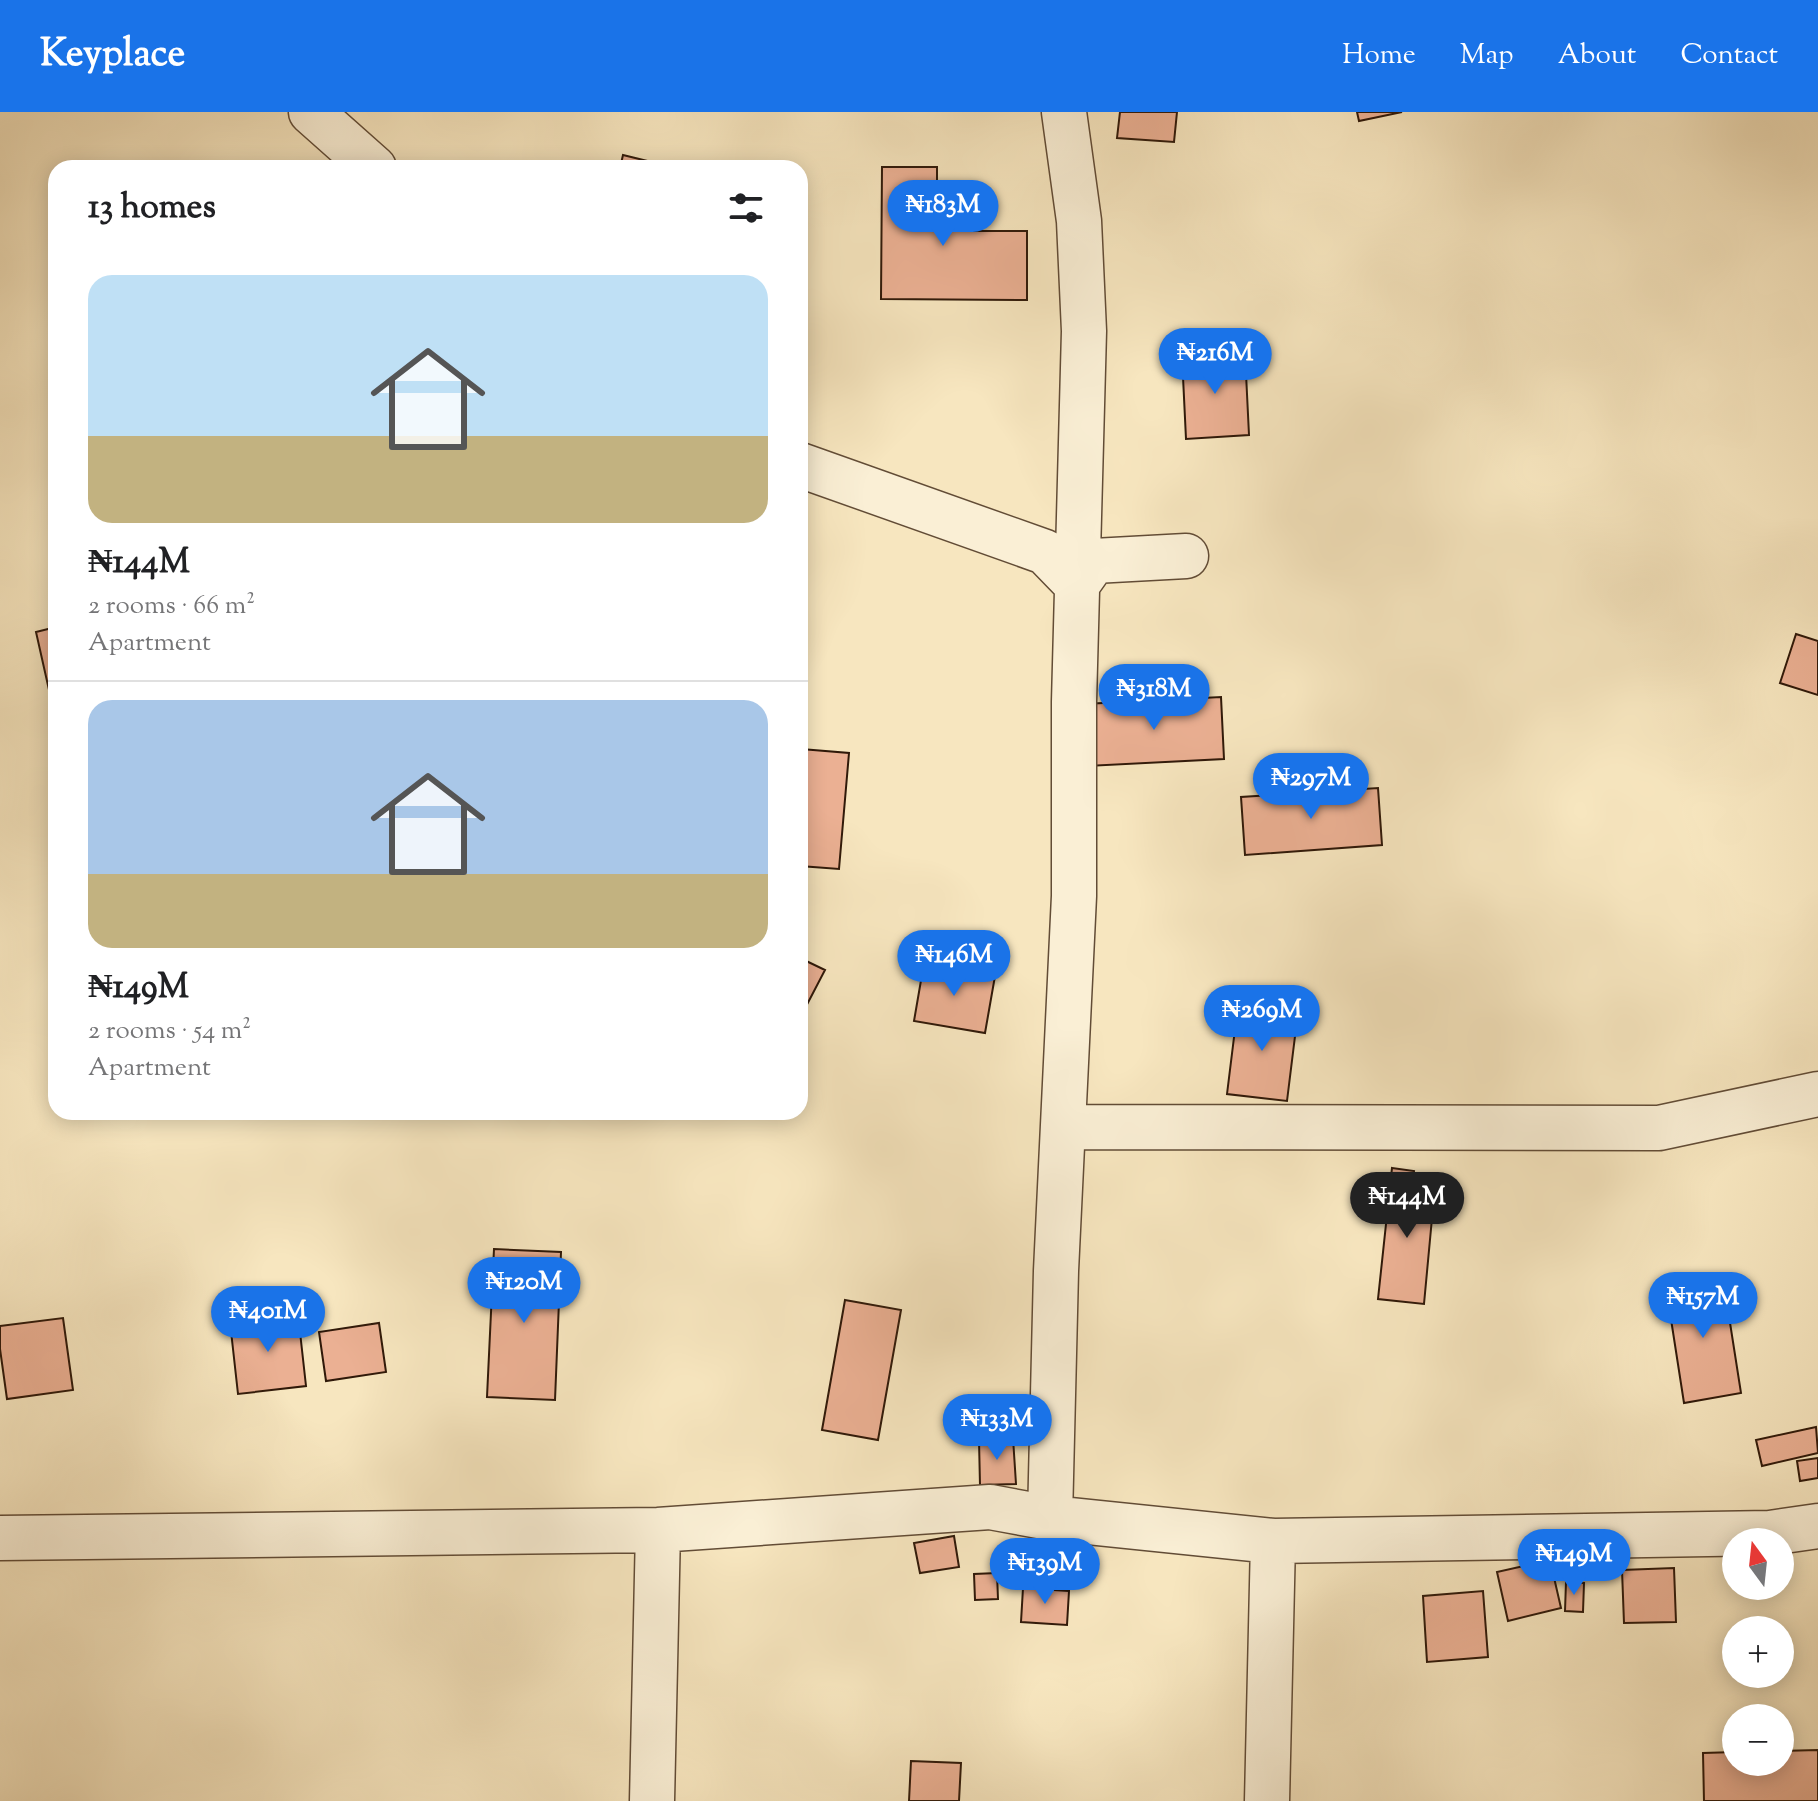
<!DOCTYPE html>
<html lang="en">
<head>
<meta charset="utf-8">
<style>
	:root { --surface:#fff; --page:#f6f6f6; --text:#202124; --muted:#757577; --line:#e0e0e0; --accent:#1a73e8 }
	body { margin:0; font-family:"Sorts Mill Goudy",serif; background:var(--page); color:var(--text); height:100vh; display:flex; flex-direction:column; font-size:30px; white-space:nowrap }
	* { box-sizing:border-box; margin:0 }
	p { font-size:26px; color:var(--muted) }
	.icon { flex:none; width:44px; height:44px; fill:none; stroke:currentColor; stroke-width:2; stroke-linecap:round; stroke-linejoin:round }
	.map { position:relative; flex:1; overflow:hidden }
	.details { position:absolute; left:48px; top:48px; width:760px; height:960px; display:flex; flex-direction:column; background:var(--surface); border-radius:24px; box-shadow:0 4px 20px #0003 }
	.details>* { flex:none }
	.needle { width:52px; rotate:345deg }
	.fabs { position:absolute; left:1722px; top:1416px; display:grid; gap:16px }
	.fabs a { display:grid; place-items:center; width:72px; height:72px; border-radius:50%; background:var(--surface); box-shadow:0 4px 20px #0003; font-size:40px }
	.price { position:absolute; translate:-50% -68px; padding:0 18px; border-radius:28px; background:var(--accent); color:#fff; font-size:26px; line-height:52px; filter:drop-shadow(0 2px 4px #0008) }
	.price::after { content:''; position:absolute; left:50%; top:48px; width:24px; height:18px; margin-left:-12px; background:inherit; clip-path:polygon(0 0,100% 0,50% 100%) }
	.price.selected { background:#222; color:#fff }
	ul { padding:0; list-style:none }
	li { display:grid; align-content:center; gap:16px; height:424px; padding:0 40px }
	li+li { border-top:2px solid var(--line) }
	li span { display:grid; place-items:center; height:248px; border-radius:24px; color:#555 }
	li>.icon { margin-inline-start:auto }
	span .icon { width:144px; height:144px; fill:#fffc; stroke-width:1 }
	li b { font-size:34px }
	h2 { display:flex; justify-content:space-between; align-items:center; height:96px; padding:0 40px; font-size:34px }
	header { display:flex; align-items:center; gap:48px; box-sizing:border-box; height:112px; padding:0 40px; background:var(--accent); color:#fff }
	header strong { font-size:38px }
	nav { display:flex; gap:44px; margin-inline-start:auto; font-size:28px }
	.map>svg:first-child { display:block }
	.building { fill:#ebb093; stroke:#301909; stroke-width:2 }
	.lines { fill:none; stroke-linecap:round; stroke-linejoin:round }
	.minor-casing { stroke:#624c36; stroke-width:47 }
	.minor { stroke:#faefd5; stroke-width:44 }
</style>
</head>
<body>
<header>
<strong>Keyplace</strong>
<nav><a>Home</a><a>Map</a><a>About</a><a>Contact</a></nav>
</header>
<div class="map">
<svg width="1818" height="1689" viewBox="0 0 1818 1689">
	<rect width="100%" height="100%" fill="#f7e6bf"/>
	<filter id="stains"><feTurbulence type="fractalNoise" baseFrequency=".0025" numOctaves="4"/><feColorMatrix values="0 0 0 0 .2 0 0 0 0 .09 0 0 0 0 .02 0 0 0 .5 -.17"/></filter>
	<radialGradient id="worn" r=".72"><stop offset=".6" stop-color="#630" stop-opacity="0"/><stop offset="1" stop-color="#630" stop-opacity=".3"/></radialGradient>
	<path class="building" d="M1120 0H1177L1174 30 1117 26Z
		M1357 0H1402L1359 9Z
		M623 43 676 56H620Z
		M882 55H937V119H1027V188L881 187Z
		M1245 241 1249 323 1186 327 1182 244Z
		M56 515V577L49 578 36 520Z
		M1796 522 1818 529V583L1780 571Z
		M1221 585 1224 647 1087 654 1084 592Z
		M801 637 849 641 839 757 800 754Z
		M1378 676 1382 733 1245 743 1241 685Z
		M800 846 825 858 800 906Z
		M924 851 995 864 985 921 914 909Z
		M1238 893 1298 900 1287 989 1227 982Z
		M1392 1056 1414 1059 1412 1072 1435 1074 1424 1192 1378 1187Z
		M494 1137 561 1140 555 1288 487 1285Z
		M1723 1166 1741 1281 1684 1291 1666 1175Z
		M845 1188 901 1198 878 1328 822 1318Z
		M298 1202 306 1274 238 1282 230 1210Z
		M63 1206 73 1278 7 1287 0 1237V1214Z
		M379 1211 386 1260 326 1269 319 1220Z
		M1816 1315 1818 1341 1762 1354 1756 1328Z
		M1013 1326 1016 1372 980 1373 979 1328Z
		M1818 1346V1366L1800 1369 1797 1349Z
		M954 1424 959 1455 920 1461 914 1431Z
		M1550 1448 1561 1496 1508 1509 1497 1460Z
		M1674 1456 1676 1510 1624 1511 1622 1458Z
		M997 1461 998 1487 975 1488 974 1462Z
		M1566 1470 1584 1471 1583 1500 1565 1499Z
		M1023 1476 1069 1479 1067 1513 1021 1510Z
		M1483 1479 1488 1545 1427 1550 1423 1484Z
		M1818 1638V1689H1704L1703 1641 1736 1640V1650H1780V1639Z
		M911 1649 961 1651 959 1689H909Z"/>
	<g class="lines">
		<defs>
			<path id="minor" d="M311 0 374 56
				M800 353 1045 440 1077 473 1094 449 1186 444
				M1065 1015 1659 1016 1818 982
				M1050 1406 1056 1159 1074 784V590L1084 219 1079 109 1064 0
				M0 1426 658 1418 990 1395 1050 1406 1273 1429 1770 1421 1818 1414
				M652 1689 658 1418
				M1267 1689 1273 1429"/>
		</defs>
		<use href="#minor" class="minor-casing"/>
		<use href="#minor" class="minor"/>
	</g>
	<rect width="100%" height="100%" filter="url(#stains)"/>
	<rect width="100%" height="100%" fill="url(#worn)"/>
</svg>
<div class="fabs">
<a><svg class="needle" viewBox="-14 -14 28 28"><path d="M0-13l5 13h-10z" fill="#e53935"/><path d="M0 13l5-13h-10z" fill="#757577"/></svg></a>
<a>+</a>
<a>−</a>
</div>
<b class="price" style="left:943px;top:136px">₦183M</b>
<b class="price" style="left:1215px;top:284px">₦216M</b>
<b class="price" style="left:1154px;top:620px">₦318M</b>
<b class="price" style="left:1311px;top:709px">₦297M</b>
<b class="price" style="left:954px;top:886px">₦146M</b>
<b class="price" style="left:1262px;top:941px">₦269M</b>
<b class="price selected" style="left:1407px;top:1128px">₦144M</b>
<b class="price" style="left:524px;top:1213px">₦120M</b>
<b class="price" style="left:1703px;top:1228px">₦157M</b>
<b class="price" style="left:268px;top:1242px">₦401M</b>
<b class="price" style="left:997px;top:1350px">₦133M</b>
<b class="price" style="left:1574px;top:1485px">₦149M</b>
<b class="price" style="left:1045px;top:1494px">₦139M</b>
<section class="details">
<h2>13 homes<svg class="icon" aria-label="filters" viewBox="0 0 24 24"><path d="M4 7h16M4 17h16"/><circle cx="9" cy="7" r="2"/><circle cx="15" cy="17" r="2"/></svg></h2>
<ul>
<li><span style="background:linear-gradient(#bfe0f5 65%,#c2b280 0)"><svg class="icon" aria-label="home" viewBox="0 0 24 24"><path d="M3 11l9-7 9 7M6 9v11h12V9"/></svg></span><div><b>₦144M</b><p>2 rooms · 66 m²</p><p>Apartment</p></div></li>
<li><span style="background:linear-gradient(#a9c7e8 70%,#c2b280 0)"><svg class="icon" aria-label="home" viewBox="0 0 24 24"><path d="M3 11l9-7 9 7M6 9v11h12V9"/></svg></span><div><b>₦149M</b><p>2 rooms · 54 m²</p><p>Apartment</p></div></li>
</ul>
</section>
</div>
</body>
</html>
